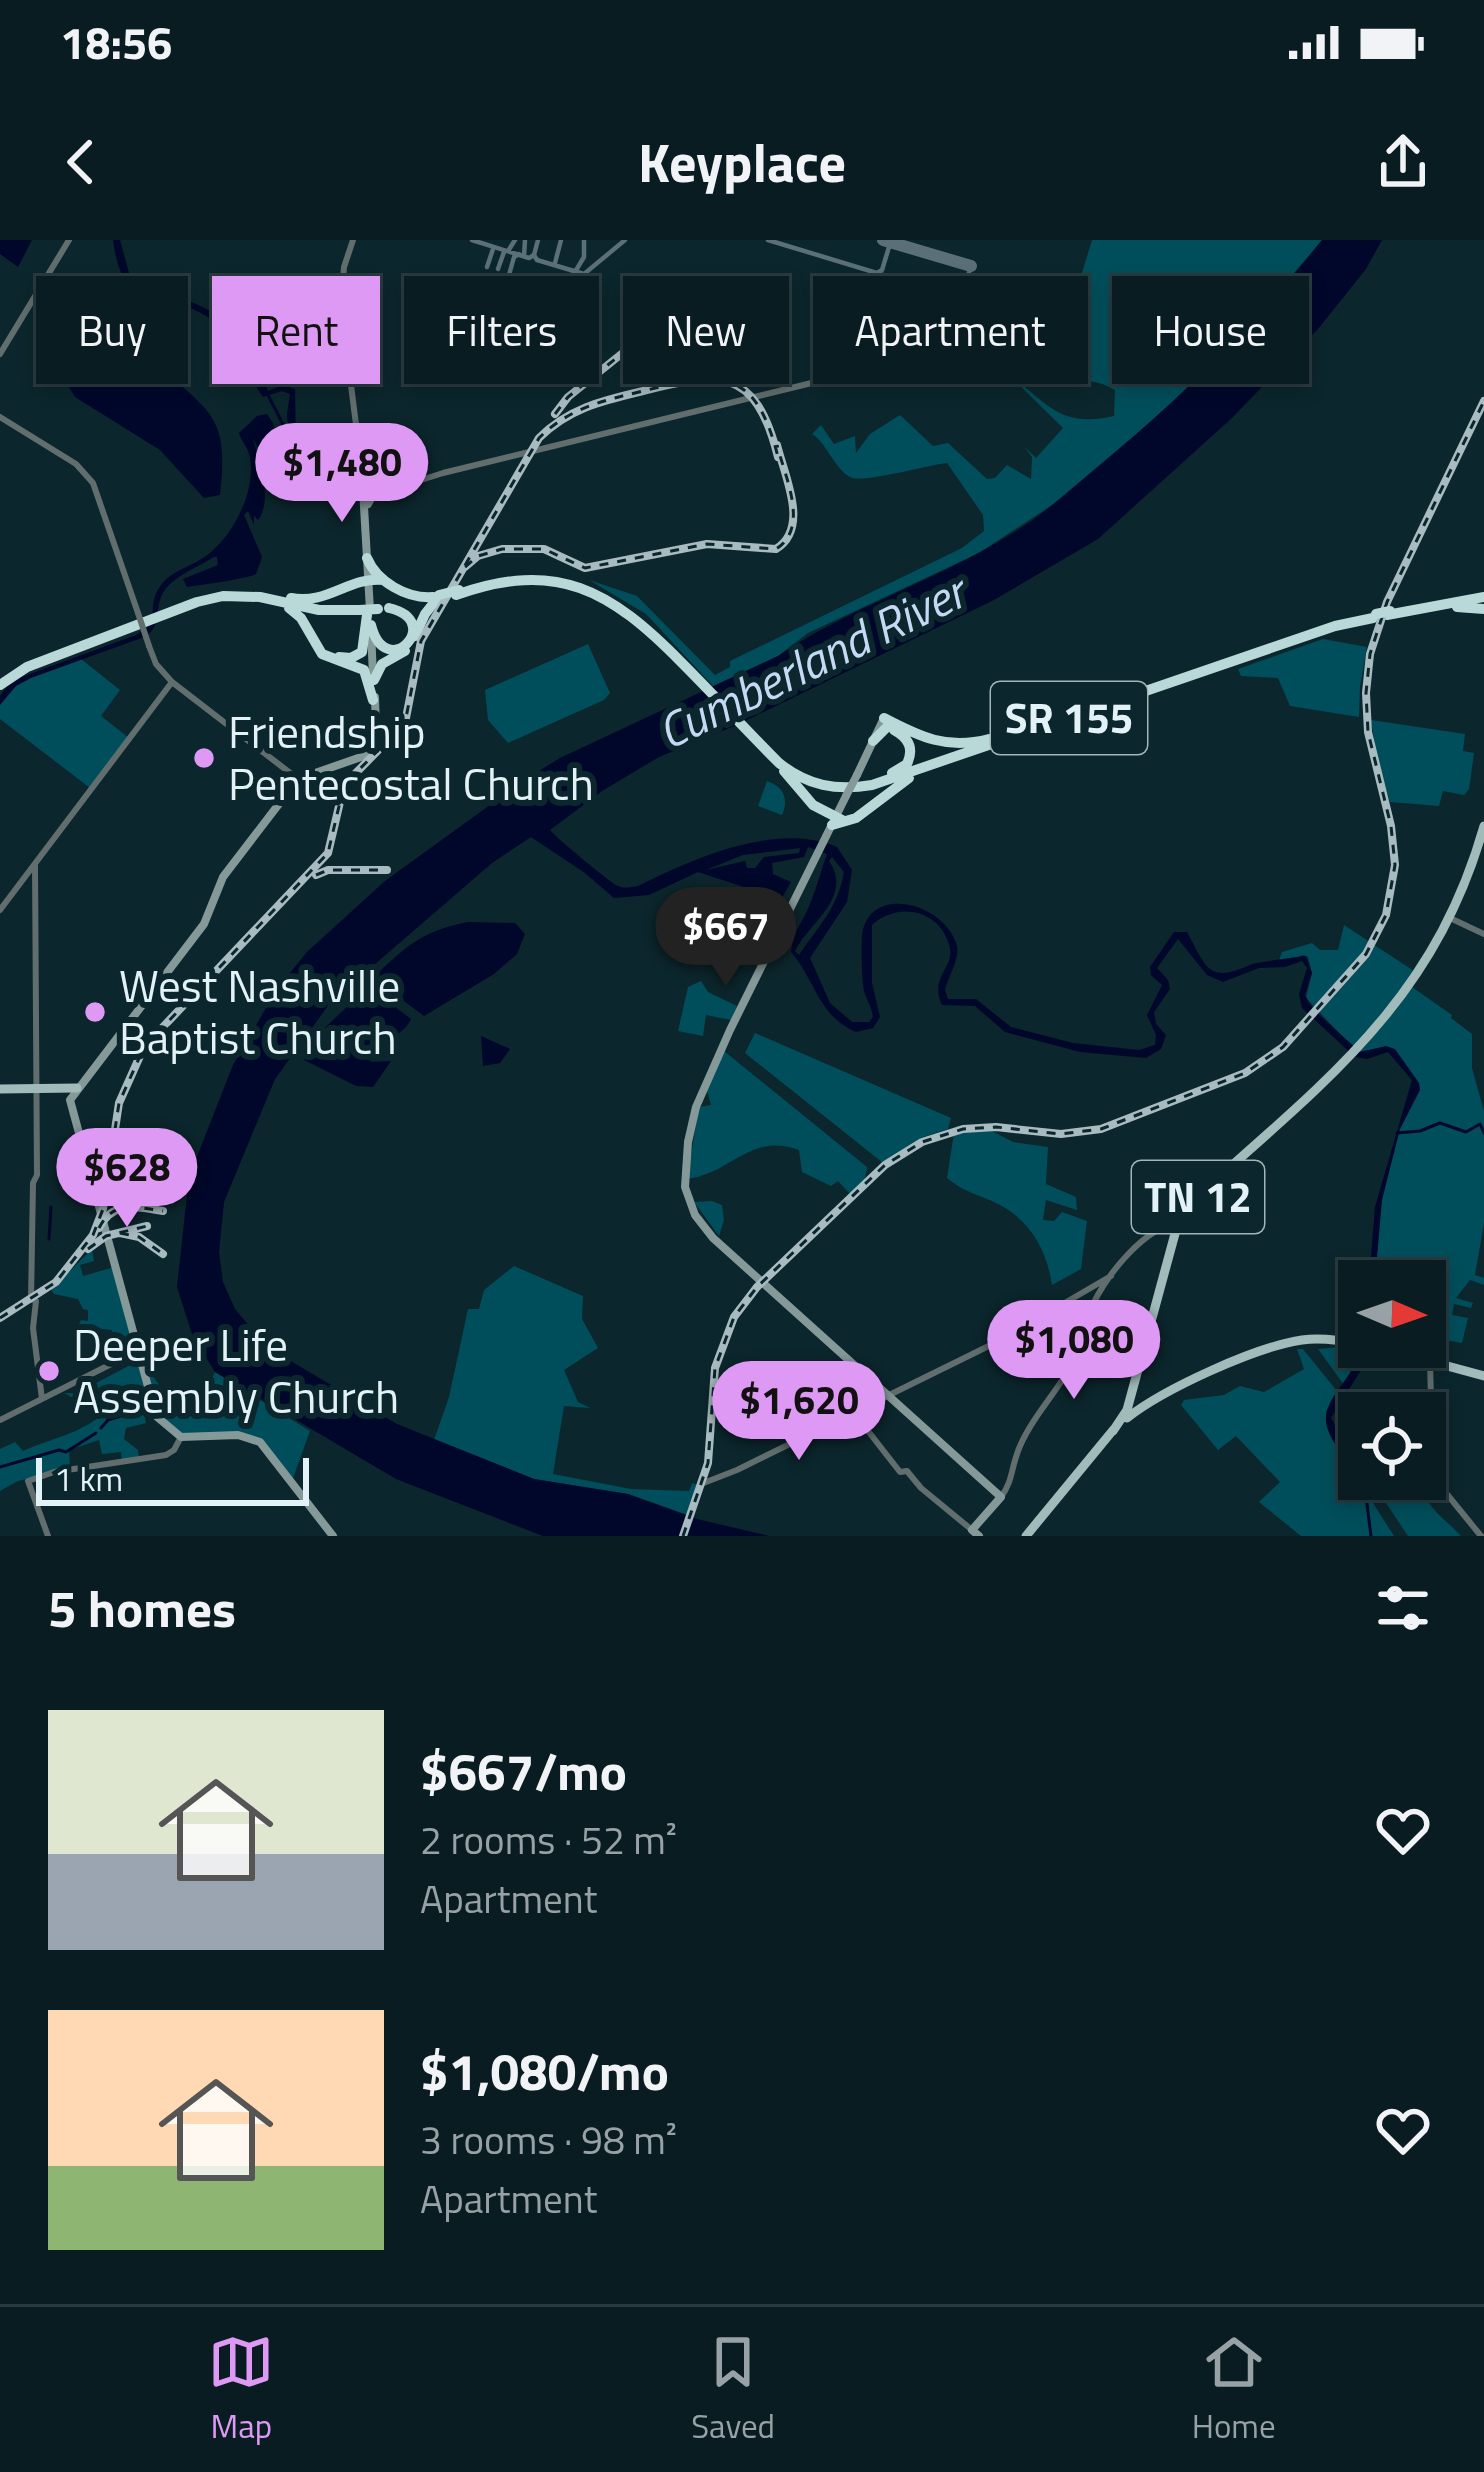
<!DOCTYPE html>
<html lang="en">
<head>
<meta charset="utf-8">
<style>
	:root { --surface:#081c21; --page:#11252a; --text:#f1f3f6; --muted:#98a1a5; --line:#293a3f; --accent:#dd99f3 }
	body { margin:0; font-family:"Titillium Web",sans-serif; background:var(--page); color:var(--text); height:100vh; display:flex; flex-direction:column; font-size:45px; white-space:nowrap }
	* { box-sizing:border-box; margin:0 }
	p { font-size:39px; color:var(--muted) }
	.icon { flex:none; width:66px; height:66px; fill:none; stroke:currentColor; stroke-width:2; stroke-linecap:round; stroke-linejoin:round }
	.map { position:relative; height:1296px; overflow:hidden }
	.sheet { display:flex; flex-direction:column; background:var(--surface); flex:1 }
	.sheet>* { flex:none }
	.top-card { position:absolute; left:36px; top:36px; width:1413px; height:108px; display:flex; gap:24px }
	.needle { width:78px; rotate:92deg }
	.controls { position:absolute; left:1338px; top:1020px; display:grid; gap:24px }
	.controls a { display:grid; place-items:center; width:108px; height:108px; border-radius:0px; background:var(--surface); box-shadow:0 6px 18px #0003,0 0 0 3px var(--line); font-size:60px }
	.scale { position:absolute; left:36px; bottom:30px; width:273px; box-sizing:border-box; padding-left:12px; border:6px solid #e2f2f6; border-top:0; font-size:33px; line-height:42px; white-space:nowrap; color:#e2f2f6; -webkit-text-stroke:9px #0b262c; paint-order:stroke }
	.price { position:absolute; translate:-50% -102px; padding:0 27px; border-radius:42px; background:var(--accent); color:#111; font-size:39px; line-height:78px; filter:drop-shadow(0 3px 6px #0008) }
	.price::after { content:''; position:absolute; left:50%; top:72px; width:36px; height:27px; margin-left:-18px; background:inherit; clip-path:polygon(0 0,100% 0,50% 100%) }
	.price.on { background:#222; color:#fff }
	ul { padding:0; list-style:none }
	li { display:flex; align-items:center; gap:36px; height:300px; padding:0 48px }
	li span { display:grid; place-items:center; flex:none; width:336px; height:240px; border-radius:0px; color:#555 }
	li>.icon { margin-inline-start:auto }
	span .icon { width:144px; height:144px; fill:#fffc; stroke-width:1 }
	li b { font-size:51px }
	h2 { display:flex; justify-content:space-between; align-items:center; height:144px; padding:0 48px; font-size:51px }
	.pill { padding:0 42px; border-radius:0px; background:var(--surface); box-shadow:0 6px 18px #0003,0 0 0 3px var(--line); font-size:42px; line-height:108px }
	.pill.on { background:var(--accent); color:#111 }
	.status { display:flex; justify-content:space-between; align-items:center; height:84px; padding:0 60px; background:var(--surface); direction:ltr }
	.status svg { height:33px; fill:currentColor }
	header { display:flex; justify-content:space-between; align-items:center; height:156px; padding:0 48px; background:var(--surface); font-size:54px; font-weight:700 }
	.tabs { display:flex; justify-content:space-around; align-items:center; height:168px; border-top:3px solid var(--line); background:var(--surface); font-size:33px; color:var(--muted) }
	.tabs a { display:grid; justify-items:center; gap:6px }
	.tabs .on { color:var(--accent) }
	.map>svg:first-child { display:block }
	.green { fill:#004e5b }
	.water { fill:#00072a; fill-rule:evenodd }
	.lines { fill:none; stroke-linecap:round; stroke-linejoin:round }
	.stream { stroke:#00072a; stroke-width:3 }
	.taxiway { stroke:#5a7076; stroke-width:4.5 }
	.runway { stroke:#5a7076; stroke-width:12 }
	.tertiary { stroke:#616e6d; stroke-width:6 }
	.secondary { stroke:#859998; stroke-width:8 }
	.primary { stroke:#a0bbba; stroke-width:9 }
	.motorway { stroke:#b9d9d8; stroke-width:10 }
	.rail-casing { stroke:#a8bbc0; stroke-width:8 }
	.rail { stroke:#0b262c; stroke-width:3; stroke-dasharray:9; stroke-linecap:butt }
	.tertiary-bridge { stroke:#616e6d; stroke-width:6 }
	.secondary-bridge { stroke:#859998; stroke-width:8 }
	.motorway-bridge { stroke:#b9d9d8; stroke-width:10 }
	.poi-dot { fill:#dd99f3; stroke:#0b262c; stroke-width:4.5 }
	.labels { text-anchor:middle; stroke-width:12; stroke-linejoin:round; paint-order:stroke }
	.shield { fill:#0b262c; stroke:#a2b5b9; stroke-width:3 }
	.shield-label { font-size:42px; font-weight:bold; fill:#e2f2f6 }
	.poi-label { font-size:45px; fill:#e2f2f6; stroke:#0b262c; text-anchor:start }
	.water-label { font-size:48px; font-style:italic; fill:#c5d9f4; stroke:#0b262c }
</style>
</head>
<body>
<div class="status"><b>18:56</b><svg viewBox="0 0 49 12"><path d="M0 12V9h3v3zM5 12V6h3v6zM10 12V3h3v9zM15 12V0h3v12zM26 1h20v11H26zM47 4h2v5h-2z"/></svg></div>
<header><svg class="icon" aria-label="back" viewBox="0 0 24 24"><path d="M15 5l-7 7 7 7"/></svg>Keyplace<svg class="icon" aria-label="share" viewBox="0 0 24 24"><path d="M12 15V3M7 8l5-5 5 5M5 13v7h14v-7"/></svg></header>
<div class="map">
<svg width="1484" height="1296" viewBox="0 0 1484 1296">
	<rect width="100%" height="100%" fill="#0b262c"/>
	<path class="green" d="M1092 0H1322L1223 116 1185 153 1052 265 979 313 808 393 778 416 713 446 646 374 589 340 637 356 715 435 730 427V421L962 308 984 291 983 275 947 223C927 225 862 244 850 237 833 227 827 203 812 194L821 185 834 204 855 196 856 213 870 194 900 175 933 206 948 203 987 239 995 238 1007 225 1031 239 1032 217 1024 206 1036 218 1063 188 1007 133C1046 161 1058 189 1114 176L1115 150C1085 132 1053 145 1026 133L1036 116 1042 114 1059 125 1092 137 1060 104Z
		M1323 399 1367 407 1360 447 1359 477 1290 466 1278 438 1241 436 1238 429Z
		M588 404 610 453 604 460 508 503 488 480 485 450Z
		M81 419 120 450 101 476 129 498 90 548 0 479V462L16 443Z
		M1371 480 1465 494 1463 511 1474 513 1469 549 1464 555 1443 551 1439 566 1390 562 1378 524Z
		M767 541C784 547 789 559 782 575L758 566Z
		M1344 685 1417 733 1355 810 1306 758 1312 733 1308 717 1303 715 1278 723 1282 712 1312 703 1320 710H1338Z
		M701 741 708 752 737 766 731 780 706 775 703 796 678 791 688 747Z
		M1412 747 1452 775 1451 778 1472 794V828L1484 871V983L1475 1035 1484 1038V1045L1470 1040 1456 1058 1473 1063 1471 1068 1454 1064 1452 1075 1468 1078 1462 1103 1445 1100 1440 1122 1377 1107H1425V1041H1373C1375 989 1384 942 1398 892 1404 873 1413 858 1415 839L1386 807 1359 812Z
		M755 793 951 878 948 889 920 898 883 923 745 813Z
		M724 811 867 927 865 939 850 954 838 941 831 946 802 932 799 910C750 892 731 934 687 939L699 867 711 865 706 847Z
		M973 889H988L1013 902 1048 907 1046 944 1076 957 1077 970 1046 960 1043 980 1054 981 1062 972 1087 981 1081 1029 1052 1045C1047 1012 1032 982 1000 965 981 955 965 953 947 938L954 893Z
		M712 961 722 965 724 980 719 996 694 962Z
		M92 1009 94 1021 80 1025 83 1036 111 1028 110 1019 137 1111 132 1113 127 1105 111 1103 112 1090 78 1086 81 1080 88 1081V1070L83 1069 78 1059 54 1054 51 1050Z
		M514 1026 583 1056 582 1079 598 1108 564 1130 578 1162 590 1168 564 1166 553 1234 631 1249 689 1251 692 1243 699 1245 688 1275 628 1254 534 1239 434 1200 449 1157 468 1069H479L484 1050Z
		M1351 1106 1360 1108 1357 1125 1344 1145 1318 1109Z
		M1297 1109H1303L1337 1151 1326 1172 1335 1203 1394 1296H1301L1259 1262 1280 1242 1236 1196 1218 1210 1181 1165 1184 1160 1224 1155 1240 1146 1264 1152 1304 1129Z
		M140 1120 146 1139 152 1135 165 1153 197 1154 199 1146 211 1140 215 1132 310 1191 292 1241C253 1188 242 1198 181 1197L153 1170 144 1173 146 1183 126 1188 124 1199 138 1210 139 1219 122 1222 121 1212 102 1214 99 1200 69 1210 70 1228 18 1241 0 1251V1209L15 1202 23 1211C49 1199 83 1193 102 1174L64 1153 91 1154 96 1143Z
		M1370 1239H1420C1425 1269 1444 1277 1461 1296H1408Z"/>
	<path class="water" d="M0 0H32L18 27 0 14Z
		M113 0H120L129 33 143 48 194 63 241 86 306 109 303 133 269 134 264 139 268 151 283 145 295 149 296 207 289 220 275 218 270 208 269 220 265 223 253 198C258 223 274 258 258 280L254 276V285L248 271 244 275 262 317 256 334C246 339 201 345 187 347L183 339 218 325 217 317H214C197 328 166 338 160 360 155 377 161 382 147 396L31 438 16 446 0 465V456L11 441 136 395 152 384C153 376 152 365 155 356 165 331 186 330 206 316 233 296 256 252 250 218 249 208 242 203 239 193L257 176 267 174 273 183 279 213 285 215 290 209 287 174 290 154 282 151 263 157 255 145 262 130 296 129 300 122 296 108 284 111 271 105 248 107C232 97 218 82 201 73 154 48 123 74 113 0Z
		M1322 0H1382L1366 29 1318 89 1233 177 1098 299 994 360 739 484 659 517 602 551 550 590C554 596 613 645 618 646 624 649 631 647 638 646 692 619 776 581 837 607L852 630 847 662 810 718 830 763 852 782H869L873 777C872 767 867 761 864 751 862 742 861 706 862 696 868 642 946 663 957 706 960 718 948 737 945 750L948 759H976L1011 787 1073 803 1139 810 1155 805 1156 795 1147 775 1162 745 1151 735 1150 727 1174 692H1187C1206 727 1208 744 1250 725 1253 723 1302 716 1306 716L1312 733 1305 755 1313 769 1360 812 1386 806 1395 809 1419 843 1420 850 1400 889 1382 960 1375 1041H1369L1375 967 1412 840 1388 812 1367 819 1355 817 1302 768 1299 754 1307 728 1302 721 1285 727 1259 728 1223 742 1207 735 1178 699 1157 728 1168 740 1170 749 1154 772 1156 784 1166 795 1161 809 1146 818 1080 812 1005 792 975 766 942 765C929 738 954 728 950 708 941 669 898 661 872 685V743L880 777 873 788 856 792C818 776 815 739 791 712 794 689 802 684 810 664 817 647 821 631 827 614L808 607 804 617 772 623 773 634 791 642 776 668 753 650 698 632 649 655 614 658 585 633 531 597 492 623 330 763 275 839 224 962 219 1012 223 1042 235 1069 267 1107 397 1184 534 1239 628 1254 697 1279 769 1296H543L396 1239 215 1132 192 1094 177 1047 189 937 233 825 277 749 307 712 385 641 523 541 560 518 778 416C850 367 936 341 1011 294 1048 272 1079 242 1112 215 1191 148 1257 82 1322 0ZM800 608 799 613 764 617 755 628H747L745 621 706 630 743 615ZM832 617 844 632C838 668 817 688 799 715L795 711C808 684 854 657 829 621Z
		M110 78C128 92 141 111 158 126 212 173 229 177 220 255L204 258 160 210 75 157 51 117 67 109 80 110 91 82Z
		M468 682 515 683 525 694 517 714 494 734 424 776 373 738C406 706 422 691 468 682Z
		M371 749 411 779C400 802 376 797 362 816L372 822 391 821 373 847 356 846 304 820 303 809 357 757Z
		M481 796 510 809 500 823 483 826Z
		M1360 1107H1366L1363 1127 1331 1178 1359 1227V1237C1349 1221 1332 1205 1327 1187 1319 1159 1357 1138 1360 1107Z"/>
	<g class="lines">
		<path class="stream" d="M234 97 257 137
			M268 155 291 200
			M1397 893 1420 891 1440 883 1466 892 1480 884 1484 893
			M49 999 51 967
			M158 1166 200 1159
			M101 1188 108 1180 149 1167
			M0 1227 59 1210 66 1212 96 1193
			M1365 1248 1371 1296"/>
		<path class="taxiway" d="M472 0 529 18 534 15 537 20 584 34 625 0
			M768 0 956 57 962 55 971 26
			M508 11 515 0
			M534 15 538 0
			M524 16 525 0
			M555 23 561 0
			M487 27 493 9
			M498 29 504 12
			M575 32 584 17V0
			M877 33 882 30 889 7 886 1
			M509 35 514 17 519 14"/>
		<path class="runway" d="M883 0 971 26"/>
		<path class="tertiary" d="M353 0 344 27 341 66 362 232
			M0 114 69 0
			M0 177 76 224 93 243 138 373
			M362 250 396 248 443 233 836 137 908 105 926 88 938 69
			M149 406 156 424 172 442 298 539
			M0 670 172 442
			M1450 678 1484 694
			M1164 985 1176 974
			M31 1060 33 943 37 935 35 624
			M36 1061 33 1088 42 1159
			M1430 1121 1433 1237 1481 1296
			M854 1173 900 1232 907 1231 921 1248 972 1290
			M0 1180 137 1111
			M701 1244 737 1230 1005 1098 1111 1036
			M1001 1257C1012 1242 1011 1231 1017 1214 1026 1186 1051 1159 1066 1134 1079 1112 1083 1087 1093 1064 1108 1034 1144 987 1179 983
			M48 1296 28 1241 54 1232 166 1215 174 1210 181 1197"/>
		<path class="secondary" d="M362 232 370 370
			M368 264 373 255 385 250
			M371 391 373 436
			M857 535 884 478
			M846 556 730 790 696 867 688 902 685 947 695 975 713 998 1001 1257 972 1290 979 1296
			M333 1296 260 1202 238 1195 181 1197 156 1176 70 860 204 684 223 637 298 539 361 517 371 508 376 492 375 457"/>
		<path class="primary" d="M0 849 77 848
			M1377 1107 1484 1136
			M1127 1178C1164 1149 1255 1107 1302 1100 1321 1097 1340 1100 1359 1104
			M1113 1191 1127 1170 1176 990 1203 951C1330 838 1435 758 1484 586
			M1026 1296 1114 1189"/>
		<path class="motorway" d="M367 318C377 342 407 359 433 357
			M456 355C557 319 610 350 681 422 714 455 746 490 779 523 808 546 836 551 872 545L1335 386 1373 378
			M291 358C328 365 349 336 384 340
			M1457 367 1484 369
			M289 368 301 378 322 414 364 430 373 460
			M1387 375 1484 357
			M371 385C386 444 446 381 389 368
			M415 396 425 374 436 360
			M339 417 351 418 362 412 367 375
			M374 440 382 424 405 411
			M0 445 27 427 197 362 223 356 260 357 319 370H359
			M884 478C920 497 947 510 989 499
			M873 501 887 487
			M784 531 813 565 842 580
			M892 533 907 524C914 509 909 498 894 490
			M832 585 856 578 909 538"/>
		<defs>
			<path id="rail" d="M712 134 770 120
				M555 174 568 157 645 95
				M465 327 478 316 502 309H544L585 328 707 304 776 309C810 288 785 237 777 205
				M316 635 328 630H387
				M99 988C113 960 136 967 163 971
				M120 993 139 997 163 1014
				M88 1009 106 996 147 986
				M0 1078 56 1042 93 995 103 969 119 863 144 807 328 613 344 545 405 483 421 401 539 198C568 169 601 161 639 152 719 132 755 125 778 217
				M683 1296 708 1223 715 1128 734 1077 757 1047 885 925 922 902 963 889 996 887 1061 894 1101 889 1245 833 1283 807 1366 714 1386 675 1395 625 1391 586 1368 492 1366 453 1370 414 1387 362 1484 161"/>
		</defs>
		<use href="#rail" class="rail-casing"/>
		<use href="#rail" class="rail"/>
		<path class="tertiary-bridge" d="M138 373 149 406"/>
		<path class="secondary-bridge" d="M846 556 857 535"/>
		<path class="motorway-bridge" d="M439 355 459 350
			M359 370 378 369
			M1376 374 1390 371"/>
	</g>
	<g class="poi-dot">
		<circle cx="204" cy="518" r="12"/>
		<circle cx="95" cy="772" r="12"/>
		<circle cx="49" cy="1131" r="12"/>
	</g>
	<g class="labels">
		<g class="shield">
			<rect x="991" y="442" width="156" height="72" rx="9"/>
			<rect x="1132" y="921" width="132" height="72" rx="9"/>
		</g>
		<g class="shield-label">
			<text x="1069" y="493">SR 155</text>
			<text x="1198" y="972">TN 12</text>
		</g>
		<g class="poi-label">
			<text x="228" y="508">Friendship<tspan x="228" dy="52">Pentecostal Church</tspan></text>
			<text x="119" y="762">West Nashville<tspan x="119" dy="52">Baptist Church</tspan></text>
			<text x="73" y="1121">Deeper Life<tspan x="73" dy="52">Assembly Church</tspan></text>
		</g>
		<g class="water-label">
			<text transform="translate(811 422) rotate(-26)" y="17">Cumberland River</text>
		</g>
	</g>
</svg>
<div class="controls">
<a><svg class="needle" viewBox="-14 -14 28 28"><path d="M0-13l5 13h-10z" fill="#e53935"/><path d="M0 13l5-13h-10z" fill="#98a1a5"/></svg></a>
<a><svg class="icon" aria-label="locate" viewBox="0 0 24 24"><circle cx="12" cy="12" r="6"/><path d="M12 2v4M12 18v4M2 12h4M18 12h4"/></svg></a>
</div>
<div class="scale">1 km</div>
<b class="price" style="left:342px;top:285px">$1,480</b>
<b class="price on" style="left:726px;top:749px">$667</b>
<b class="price" style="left:127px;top:990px">$628</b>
<b class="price" style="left:1074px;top:1162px">$1,080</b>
<b class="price" style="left:799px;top:1223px">$1,620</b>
<div class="top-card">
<a class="pill">Buy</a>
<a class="pill on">Rent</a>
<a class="pill">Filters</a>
<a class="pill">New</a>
<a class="pill">Apartment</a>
<a class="pill">House</a>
</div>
</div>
<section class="sheet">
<h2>5 homes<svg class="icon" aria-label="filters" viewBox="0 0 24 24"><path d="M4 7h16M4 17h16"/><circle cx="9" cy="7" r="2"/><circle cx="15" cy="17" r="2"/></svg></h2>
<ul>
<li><span style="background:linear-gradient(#dfe7d0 60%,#9aa5b1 0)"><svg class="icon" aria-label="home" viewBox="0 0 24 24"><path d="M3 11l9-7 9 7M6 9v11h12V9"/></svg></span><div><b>$667/mo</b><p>2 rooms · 52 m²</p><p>Apartment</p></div><svg class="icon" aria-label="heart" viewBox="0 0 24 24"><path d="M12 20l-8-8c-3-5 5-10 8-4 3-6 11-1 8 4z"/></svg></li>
<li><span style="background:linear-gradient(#ffd9b3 65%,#8fb573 0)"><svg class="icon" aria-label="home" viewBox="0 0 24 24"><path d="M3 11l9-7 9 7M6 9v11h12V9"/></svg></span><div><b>$1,080/mo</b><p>3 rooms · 98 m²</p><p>Apartment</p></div><svg class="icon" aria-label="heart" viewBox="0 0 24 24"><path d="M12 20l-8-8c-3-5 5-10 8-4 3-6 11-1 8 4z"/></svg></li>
</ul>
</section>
<nav class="tabs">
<a class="on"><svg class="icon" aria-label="map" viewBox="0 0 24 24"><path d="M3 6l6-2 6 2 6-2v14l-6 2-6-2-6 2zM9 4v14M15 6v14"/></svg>Map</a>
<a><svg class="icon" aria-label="saved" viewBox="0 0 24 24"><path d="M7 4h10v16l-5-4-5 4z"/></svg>Saved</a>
<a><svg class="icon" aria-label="home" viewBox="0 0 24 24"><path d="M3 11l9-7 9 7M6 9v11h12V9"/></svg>Home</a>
</nav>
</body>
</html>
